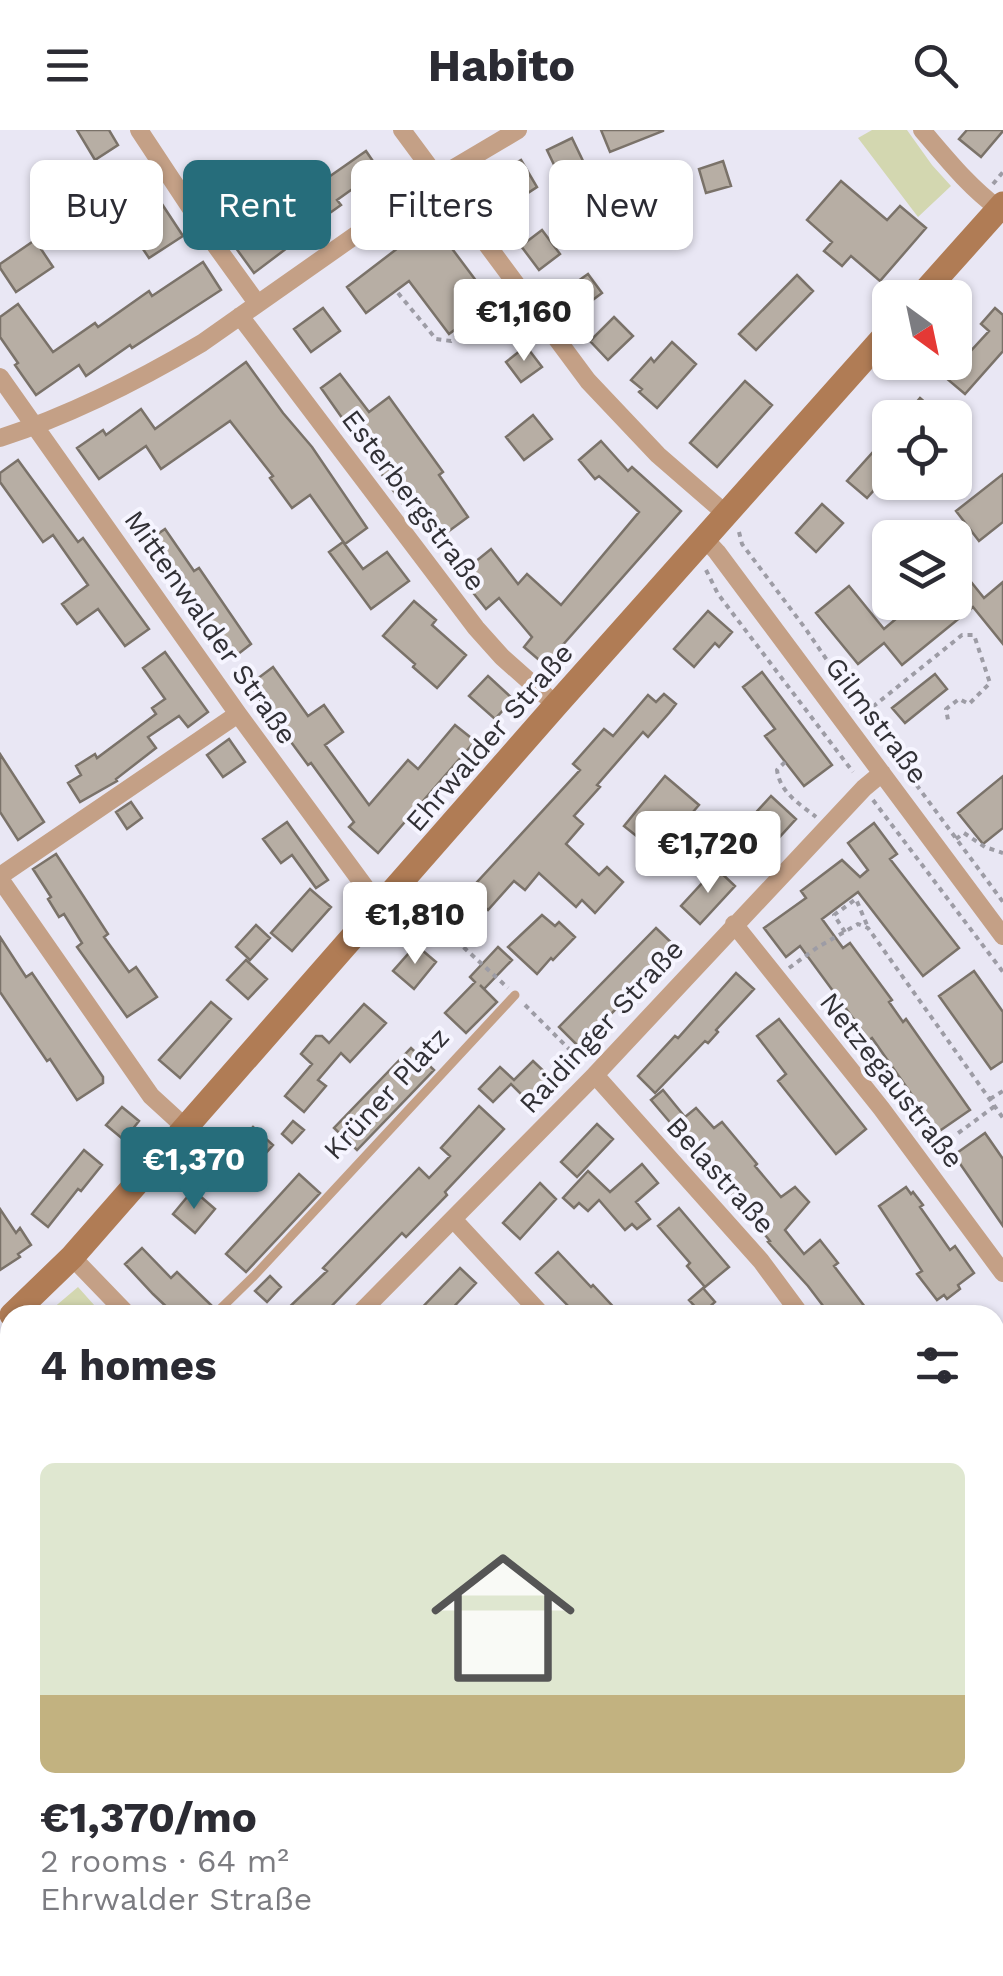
<!DOCTYPE html>
<html lang="en">
<head>
<meta charset="utf-8">
<style>
	:root { --surface:#fff; --page:#f7f7f7; --text:#2b2b33; --muted:#7c7c81; --line:#e1e1e2; --accent:#266d7b }
	body { margin:0; font-family:"Work Sans",sans-serif; background:var(--page); color:var(--text); height:100vh; display:flex; flex-direction:column; font-size:38px; white-space:nowrap }
	* { box-sizing:border-box; margin:0 }
	p { font-size:32px; color:var(--muted) }
	.icon { flex:none; width:55px; height:55px; fill:none; stroke:currentColor; stroke-width:2; stroke-linecap:round; stroke-linejoin:round }
	.map { position:relative; flex:1; overflow:hidden }
	.side { position:absolute; left:0px; top:1175px; width:1005px; height:672px; display:flex; flex-direction:column; background:var(--surface); border-radius:30px 30px 0 0; box-shadow:0 2px 8px #0004 }
	.side>* { flex:none }
	.banner { position:absolute; left:30px; top:30px; width:945px; height:90px; display:flex; gap:20px }
	.needle { width:65px; rotate:147deg }
	.tools { position:absolute; left:872px; top:150px; display:grid; gap:20px }
	.tools a { display:grid; place-items:center; width:100px; height:100px; border-radius:15px; background:var(--surface); box-shadow:0 2px 8px #0004; font-size:50px }
	.price { position:absolute; translate:-50% -85px; padding:0 22px; border-radius:10px; background:#fff; color:#222; font-size:32px; line-height:65px; filter:drop-shadow(0 2px 5px #0008) }
	.price::after { content:''; position:absolute; left:50%; top:60px; width:30px; height:22px; margin-left:-15px; background:inherit; clip-path:polygon(0 0,100% 0,50% 100%) }
	.price.active { background:var(--accent); color:#fff }
	ul { padding:0; list-style:none }
	li { display:grid; align-content:center; gap:20px; height:530px; padding:0 40px }
	li+li { border-top:2px solid var(--line) }
	li span { display:grid; place-items:center; height:310px; border-radius:15px; color:#555 }
	li>.icon { margin-inline-start:auto }
	span .icon { width:180px; height:180px; fill:#fffc; stroke-width:1 }
	li b { font-size:42px }
	h2 { display:flex; justify-content:space-between; align-items:center; height:120px; padding:0 40px; font-size:42px }
	.tag { padding:0 35px; border-radius:15px; background:var(--surface); box-shadow:0 2px 8px #0004; font-size:35px; line-height:90px }
	.tag.active { background:var(--accent); color:#fff }
	header { display:flex; justify-content:space-between; align-items:center; height:130px; padding:0 40px; background:var(--surface); font-size:45px; font-weight:700 }
	.map>svg:first-child { display:block }
	.green { fill:#d3d7b0 }
	.building { fill:#b7aea4; stroke:#7a7269; stroke-width:2.5 }
	.lines { fill:none; stroke-linecap:round; stroke-linejoin:round }
	.path { stroke:#9d9ca5; stroke-width:4; stroke-dasharray:5 5; stroke-linecap:butt }
	.lane { stroke:#c4a086; stroke-width:9 }
	.street { stroke:#c4a086; stroke-width:18 }
	.secondary { stroke:#b07c55; stroke-width:25 }
	.labels { text-anchor:middle; stroke-width:8; stroke-linejoin:round; paint-order:stroke }
	.street-label { font-size:28px; fill:#313035; stroke:#f6f5ff }
</style>
</head>
<body>
<header><svg class="icon" aria-label="menu" viewBox="0 0 24 24"><path d="M4 6h16M4 12h16M4 18h16"/></svg>Habito<svg class="icon" aria-label="search" viewBox="0 0 24 24"><circle cx="10" cy="10" r="6"/><path d="M15 15l6 6"/></svg></header>
<div class="map">
<svg width="1003" height="1846" viewBox="0 0 1003 1846">
	<rect width="100%" height="100%" fill="#e9e7f4"/>
	<path class="green" d="M872 0H907L932 35 951 56 918 87 858 8Z
		M78 1157 103 1185H45Z
		M10 1215V1398L6 1402 0 1396V1224Z
		M1003 1281V1846H425L434 1838H995V1290Z"/>
	<path class="building" d="M77 0H109L118 15 95 30Z
		M601 0H663V1L610 22Z
		M967 0H1003V1L981 27 959 9Z
		M572 8 583 31 558 43 547 20Z
		M366 21 379 40 337 70 341 75 289 112 291 115 254 143 233 114Z
		M521 30 537 57 494 85 476 58Z
		M723 31 731 56 706 63 699 39Z
		M226 40 246 70 218 88 198 58Z
		M841 51 887 90 900 76 926 98 880 151 851 126 842 136 824 121 832 112 807 90Z
		M156 65 183 106 149 128 122 88Z
		M432 92 492 172 449 204 409 151 366 183 347 157Z
		M542 100 560 124 539 140 521 116Z
		M35 110 53 137 16 162 0 138V134Z
		M203 132 221 160 132 218 130 215 86 246 79 235 36 265 15 235 18 233 0 207V187L18 174 53 222 95 193 98 197 149 161 152 166Z
		M588 144 602 163 582 178 568 158Z
		M797 145 813 161 756 220 739 204Z
		M323 178 340 201 311 222 294 199Z
		M995 178 1003 185V221L965 264 946 248 989 201 981 194Z
		M614 187 633 206 608 230 590 211Z
		M672 212 696 234 657 278 639 262 642 259 631 250 651 228 654 232Z
		M526 216 542 237 521 252 506 232Z
		M246 232 283 283 312 317 367 398 345 414 310 365 292 378 270 348 273 346 230 291 161 339 146 316 99 349 77 318 103 300 106 305 141 279 155 299Z
		M340 244 369 282 389 267 443 342 439 345 468 387 434 412 403 371 402 373 321 258Z
		M745 251 772 275 717 337 690 313Z
		M920 268 943 288H903Z
		M533 285 552 309 524 330 506 307Z
		M601 311 628 341 632 337 681 381 545 535 524 517 532 507 499 468 486 479 459 445 491 419 518 454 527 444 561 475 639 382 599 346 595 349 579 330Z
		M873 322 890 336V342L867 368 847 351Z
		M18 330 78 412 83 408 149 499 125 516 98 479 77 494 62 474 88 455 53 405 43 412 0 352V343Z
		M1003 344V392L979 411 956 381Z
		M822 374 843 393 816 422 796 403Z
		M165 399 194 441 199 438 251 514 233 528 205 489 201 491 146 412Z
		M343 412 363 439 387 422 409 451 371 479 329 422Z
		M955 432 984 468 1003 452V514L973 477 902 535 884 513 858 534 816 483 849 456 884 499 916 472H955Z
		M414 471 436 490 432 495 466 525 437 558 413 537 415 534 383 506Z
		M708 481 732 502 719 517 715 513 694 537 674 519Z
		M165 522 208 582 188 597 179 586 148 607 156 618 116 649 117 651 80 672 68 653 81 645 76 636 95 624 97 628 156 584 152 578 165 569 143 538Z
		M273 537 308 586 324 575 343 602 325 615 369 675 408 630 418 639 455 595 475 611 378 723 349 697 354 692 311 633 308 635 249 555Z
		M762 542 832 635 804 656 765 606 775 599 743 557Z
		M935 544 947 559 905 593 892 578Z
		M488 546 513 569 495 589 469 566Z
		M664 564 676 574 669 583 648 607 643 602 597 655 600 657 574 686 583 694 566 714 599 745 607 737 623 752 595 783 582 770 576 777 539 743 525 760 514 751 488 780 468 762 580 640 573 634 604 599 613 606 648 565 656 572Z
		M229 609 245 632 223 647 207 625Z
		M0 624 44 692 18 710 0 682Z
		M665 646 699 675 680 697 671 690 649 716 624 696Z
		M1003 646V698L983 714 958 683Z
		M771 666 796 689 755 734 730 711Z
		M131 672 142 688 127 699 116 682Z
		M287 692 328 750 316 758 292 725 281 733 263 709Z
		M874 693 897 724 890 729 959 818 923 846 858 762 822 789 843 818 850 813 892 870 889 872 903 892 906 889 970 980 938 1002 872 908 869 910 800 816 786 827 764 798 806 768 801 761 842 730 860 747 868 740 848 713Z
		M56 724 108 804 104 807 129 842 136 837 157 867 127 887 77 817 82 813 64 784 59 787 48 769 51 767 33 739Z
		M716 738 735 756 700 794 681 776Z
		M310 759 331 777 292 821 271 803Z
		M542 785 555 796 559 792 575 807 553 830 551 828 537 844 508 817Z
		M256 795 270 808 250 830 236 817Z
		M656 798 676 817 579 917 559 897Z
		M0 807 26 847 32 843 103 947V953L77 970 50 929 47 931 0 862Z
		M416 815 436 832 414 859 393 841Z
		M498 817 512 830 484 859 480 855 497 872 466 903 445 883 475 852 470 847Z
		M246 830 267 849 248 869 227 850Z
		M974 841 1003 882V931L991 939 939 866Z
		M736 843 754 859 716 900 718 902 708 913 705 911 655 963 638 946 675 906 678 908Z
		M211 872 231 889 180 948 159 930Z
		M364 874 386 893 350 932 341 923 318 950 326 956 304 982 285 966 312 934 301 924 316 906H322L329 913Z
		M779 889 866 999 836 1024 778 951 786 944 757 906Z
		M411 918 434 940 357 1020 334 998Z
		M533 931 550 947 528 971 511 954 493 972 479 959 500 937 514 950Z
		M663 960 685 987 696 978 714 998 722 992 757 1034 755 1036 781 1067 795 1057 809 1072 785 1100 804 1124 820 1110 838 1133 834 1136 871 1185H830L808 1156 768 1112 770 1111 743 1078 651 970Z
		M479 976 504 999 445 1062 447 1065 406 1107 402 1103 323 1185H281L327 1141 323 1138 419 1038 429 1048 450 1026 441 1018Z
		M122 977 139 991 124 1010 106 995Z
		M293 991 304 1000 292 1013 282 1004Z
		M597 994 613 1009 577 1047 561 1032Z
		M253 997 273 1015 250 1041 229 1023Z
		M985 1003 1003 1029V1096L954 1025Z
		M216 1019 227 1029 209 1050 198 1041Z
		M84 1020 102 1035 81 1061 78 1059 48 1097 32 1084Z
		M642 1034 658 1053 636 1072 650 1089 637 1099 632 1094 625 1100 599 1070 588 1081 579 1073 574 1078 563 1068 588 1041 610 1062Z
		M299 1044 320 1063 246 1142 226 1124Z
		M540 1053 556 1069 520 1109 503 1093Z
		M906 1057 911 1064 913 1062 923 1075 920 1077 950 1120 955 1116 974 1143 958 1155 960 1159 947 1169 944 1165 937 1170 917 1144 922 1141 879 1076Z
		M193 1060 215 1079 195 1103 173 1084Z
		M679 1078 729 1137 705 1157 687 1136 690 1133 658 1096Z
		M0 1079 16 1103 20 1098 31 1115 18 1124 20 1127 0 1140Z
		M142 1118 171 1148 177 1142 212 1176 206 1185H175L153 1164 125 1134Z
		M558 1122 591 1157 593 1155 621 1185H577L536 1143Z
		M460 1138 476 1153 446 1185H415Z
		M270 1146 281 1157 267 1172 255 1161Z
		M703 1158 715 1172 702 1184 689 1170Z"/>
	<g class="lines">
		<path class="path" d="M993 54 1003 42
			M398 163 436 209 451 211 509 170
			M739 402 742 414 805 498 864 584 1003 772
			M706 440 718 464 853 642
			M865 583 962 505H974L990 553 969 574 959 569 946 579 948 590
			M785 632 777 640C780 663 800 674 816 687
			M873 670 1003 842
			M956 709 964 703 985 717 1003 723
			M412 770 508 858
			M845 802 834 785 856 769 867 795
			M789 838 818 817 858 794 868 798 1003 988
			M525 875 582 932
			M990 969 1003 961
			M934 1021 995 976
			M0 1215 10 1207
			M0 1294 10 1278
			M995 1310 1003 1302
			M995 1336 1003 1326
			M0 1340 10 1349
			M995 1426 1003 1419
			M995 1442 1003 1425
			M995 1583 1003 1596
			M995 1634 1003 1633
			M995 1670 1003 1665
			M807 1838 817 1846
			M658 1845 660 1846
			M508 1846 518 1838
			M607 1846 616 1838
			M780 1846 789 1838
			M829 1846 830 1838"/>
		<path class="lane" d="M214 1185 254 1146 515 865"/>
		<path class="street" d="M139 0 213 112 257 173
			M402 0 588 251 658 325 726 384
			M922 0C946 28 969 57 999 79
			M240 186 476 498 502 527 556 575
			M0 247 238 584 371 765 383 774
			M0 308C71 285 138 251 202 213L437 48 518 0
			M705 409 717 422 1003 806
			M0 746 238 584
			M0 749 151 966 186 998
			M734 794 881 978 1003 1143
			M595 945 761 1131 801 1185
			M453 1089 542 1185
			M72 1127 128 1185
			M358 1185 595 945 864 658 882 643
			M995 1271 1003 1262
			M0 1436 10 1427
			M0 1608 10 1619
			M211 1838 219 1846
			M411 1846 420 1838"/>
		<path class="secondary" d="M919 168 1003 74
			M12 1185 72 1127 556 575 890 200"/>
	</g>
	<g class="labels">
		<g class="street-label">
			<text transform="translate(414 370) rotate(53)" y="10">Esterbergstraße</text>
			<text transform="translate(211 497) rotate(55)" y="10">Mittenwalder Straße</text>
			<text transform="translate(877 590) rotate(53)" y="10">Gilmstraße</text>
			<text transform="translate(489 607) rotate(-49)" y="10">Ehrwalder Straße</text>
			<text transform="translate(601 896) rotate(-47)" y="10">Raidinger Straße</text>
			<text transform="translate(892 950) rotate(52)" y="10">Netzegaustraße</text>
			<text transform="translate(386 963) rotate(-47)" y="10">Krüner Platz</text>
			<text transform="translate(721 1045) rotate(48)" y="10">Belastraße</text>
		</g>
	</g>
</svg>
<div class="tools">
<a><svg class="needle" viewBox="-14 -14 28 28"><path d="M0-13l5 13h-10z" fill="#e53935"/><path d="M0 13l5-13h-10z" fill="#7c7c81"/></svg></a>
<a><svg class="icon" aria-label="locate" viewBox="0 0 24 24"><circle cx="12" cy="12" r="6"/><path d="M12 2v4M12 18v4M2 12h4M18 12h4"/></svg></a>
<a><svg class="icon" aria-label="layers" viewBox="0 0 24 24"><path d="M12 4l9 5-9 5-9-5zM3 14l9 5 9-5"/></svg></a>
</div>
<b class="price" style="left:524px;top:234px">€1,160</b>
<b class="price" style="left:708px;top:766px">€1,720</b>
<b class="price" style="left:415px;top:837px">€1,810</b>
<b class="price active" style="left:194px;top:1082px">€1,370</b>
<div class="banner">
<a class="tag">Buy</a>
<a class="tag active">Rent</a>
<a class="tag">Filters</a>
<a class="tag">New</a>
</div>
<section class="side">
<h2>4 homes<svg class="icon" aria-label="filters" viewBox="0 0 24 24"><path d="M4 7h16M4 17h16"/><circle cx="9" cy="7" r="2"/><circle cx="15" cy="17" r="2"/></svg></h2>
<ul>
<li><span style="background:linear-gradient(#dfe7d0 75%,#c2b280 0)"><svg class="icon" aria-label="home" viewBox="0 0 24 24"><path d="M3 11l9-7 9 7M6 9v11h12V9"/></svg></span><div><b>€1,370/mo</b><p>2 rooms · 64 m²</p><p>Ehrwalder Straße</p></div></li>
</ul>
</section>
</div>
</body>
</html>
